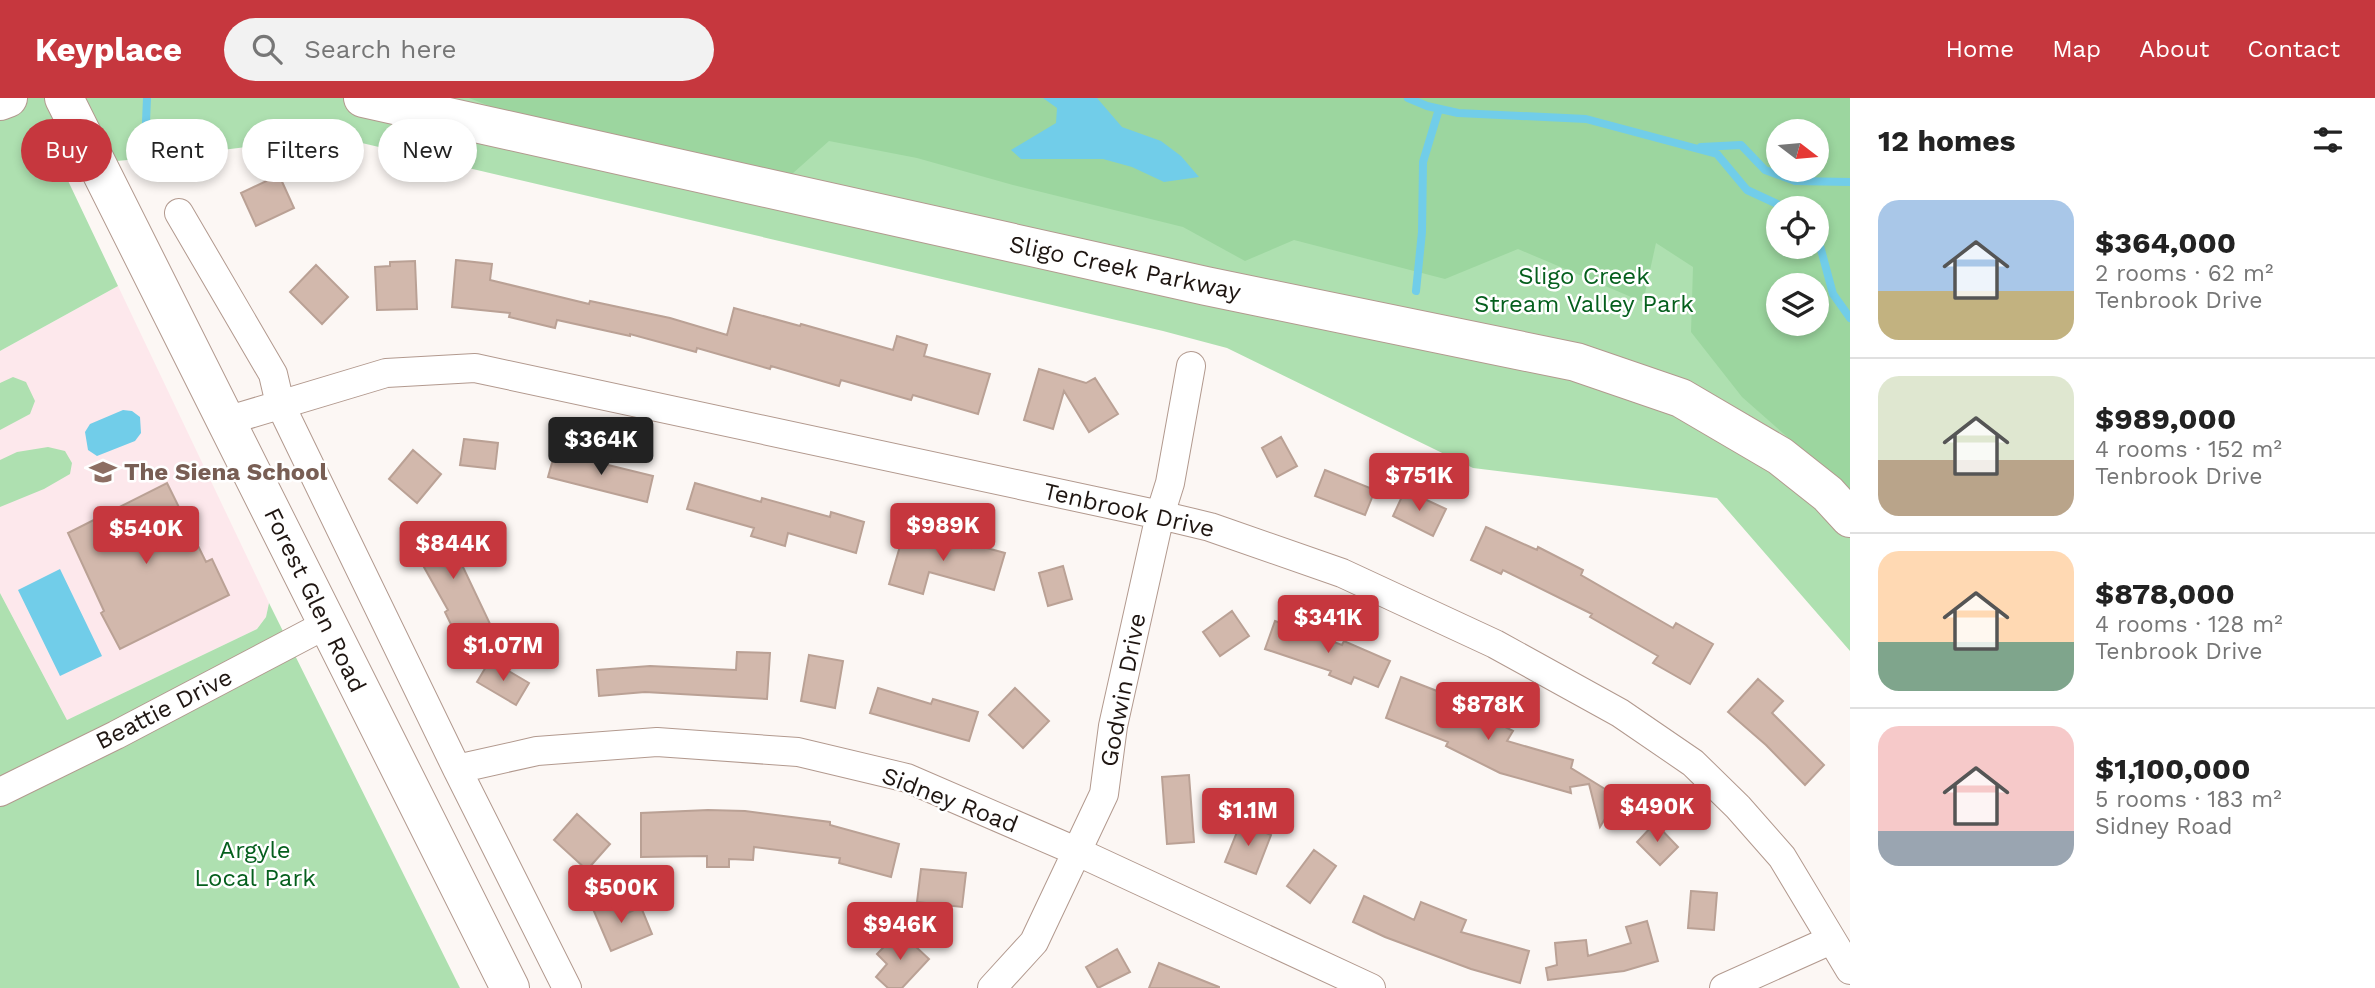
<!DOCTYPE html>
<html lang="en">
<head>
<meta charset="utf-8">
<style>
	:root { --surface:#fff; --page:#f2f2f2; --text:#222; --muted:#767676; --line:#e0e0e0; --accent:#c6373e }
	body { margin:0; font-family:"Work Sans",sans-serif; background:var(--page); color:var(--text); height:100vh; display:flex; flex-direction:column; font-size:26px; white-space:nowrap }
	* { box-sizing:border-box; margin:0 }
	p { font-size:23px; color:var(--muted) }
	.icon { flex:none; width:38px; height:38px; fill:none; stroke:currentColor; stroke-width:2; stroke-linecap:round; stroke-linejoin:round }
	.map { position:relative; flex:1; overflow:hidden }
	.side { display:flex; flex-direction:column; background:var(--surface); width:525px }
	.side>* { flex:none }
	.guide { position:absolute; left:21px; top:21px; width:665px; height:63px; display:flex; gap:14px }
	.needle { width:46px; rotate:106deg }
	.fabs { position:absolute; left:1766px; top:21px; display:grid; gap:14px }
	.fabs a { display:grid; place-items:center; width:63px; height:63px; border-radius:50%; background:var(--surface); box-shadow:0 4px 10px #0003; font-size:35px }
	.price { position:absolute; translate:-50% -60px; padding:0 16px; border-radius:7px; background:var(--accent); color:#fff; font-size:23px; line-height:46px; filter:drop-shadow(0 2px 4px #0008) }
	.price::after { content:''; position:absolute; left:50%; top:42px; width:21px; height:16px; margin-left:-10px; background:inherit; clip-path:polygon(0 0,100% 0,50% 100%) }
	.price.active { background:#222; color:#fff }
	ul { padding:0; list-style:none }
	li { display:flex; align-items:center; gap:21px; height:175px; padding:0 28px }
	li+li { border-top:2px solid var(--line) }
	li span { display:grid; place-items:center; flex:none; width:196px; height:140px; border-radius:21px; color:#555 }
	li>.icon { margin-inline-start:auto }
	span .icon { width:84px; height:84px; fill:#fffc; stroke-width:1 }
	li b { font-size:30px }
	h2 { display:flex; justify-content:space-between; align-items:center; height:84px; padding:0 28px; font-size:30px }
	.pill { padding:0 24px; border-radius:32px; background:var(--surface); box-shadow:0 4px 10px #0003; font-size:24px; line-height:63px }
	.pill.active { background:var(--accent); color:#fff }
	header { display:flex; align-items:center; gap:42px; box-sizing:border-box; height:98px; padding:0 35px; background:var(--accent); color:#fff }
	header strong { font-size:33px }
	nav { display:flex; gap:38px; margin-inline-start:auto; font-size:24px }
	.search { width:490px; height:63px; background:var(--page); display:flex; align-items:center; gap:18px; box-sizing:border-box; padding:0 24px; border-radius:38px; color:var(--muted); font-size:26px }
	main { display:flex; flex:1; min-height:0 }
	.map>svg:first-child { display:block }
	.education { fill:#fde8ec }
	.green { fill:#aee0b0; fill-rule:evenodd }
	.forest { fill:#9cd69f; fill-rule:evenodd }
	.water { fill:#71cde9 }
	.lines { fill:none; stroke-linecap:round; stroke-linejoin:round }
	.stream { stroke:#71cde9; stroke-width:8 }
	.building { fill:#d2b8ac; stroke:#baa195; stroke-width:2 }
	.street-casing { stroke:#b2998e; stroke-width:30 }
	.secondary-casing { stroke:#b2998e; stroke-width:40 }
	.street { stroke:#fff; stroke-width:28 }
	.secondary { stroke:#fff; stroke-width:38 }
	.labels { text-anchor:middle; stroke-width:5; stroke-linejoin:round; paint-order:stroke }
	.street-label { font-size:24px; fill:#1f1612; stroke:#fff }
	.park-label { font-size:24px; fill:#055f1d; stroke:#fff }
	.education-label { font-size:24px; font-weight:bold; fill:#785e54; stroke:#fff; text-anchor:start }
</style>
</head>
<body>
<header>
<strong>Keyplace</strong>
<div class="search"><svg class="icon" aria-label="search" viewBox="0 0 24 24"><circle cx="10" cy="10" r="6"/><path d="M15 15l6 6"/></svg>Search here</div>
<nav><a>Home</a><a>Map</a><a>About</a><a>Contact</a></nav>
</header>
<main>
<div class="map">
<svg width="1850" height="890" viewBox="0 0 1850 890">
	<rect width="100%" height="100%" fill="#fcf7f4"/>
	<path class="education" d="M118 188 269 505 266 519 257 531 67 622 0 495V253Z"/>
	<path class="green" d="M0 0H1850V553L1717 400 1473 370 1227 250 1163 233 332 38 183 57 61 68 118 188 0 253ZM1778 33H1816V72H1778ZM1778 110H1816V149H1778ZM1778 187H1816V226H1778Z
		M13 279 26 284 35 303 30 316 0 332V285Z
		M48 349 65 353 72 365 70 376 44 391 0 409V362L17 354Z
		M0 495 67 622 257 531 266 519 269 505 460 890H0Z"/>
	<path class="forest" d="M469 0H1850V394L1742 299 1691 234 1693 169 1656 145 1643 204 1518 151 1445 181 1294 142 1245 163 1183 129 1013 87 917 60 829 43 792 76 492 9ZM1778 33H1816V72H1778ZM1778 110H1816V149H1778ZM1778 187H1816V226H1778Z"/>
	<path class="water" d="M1043 0H1097L1122 29 1161 43 1181 58 1199 79 1164 84 1132 69 1103 61H1021L1011 52 1056 25 1057 10Z
		M123 312 132 313 140 319 141 335 135 343 97 358 88 352 85 334 90 326Z
		M60 471 102 558 60 578 18 492Z"/>
	<g class="lines">
		<path class="stream" d="M1408 0 1427 8 1458 15 1586 21 1717 56 1747 92 1786 110
			M1701 49 1741 47 1765 72 1795 83 1850 84
			M144 72 147 0
			M1816 133 1833 196 1850 220
			M1416 193 1422 134 1423 64 1439 11"/>
	</g>
	<path class="building" d="M279 77 294 110 256 128 241 95Z
		M456 162 492 166 490 182 589 206 590 203 670 220 727 237 734 210 800 228 801 226 893 252 897 238 927 247 924 258 990 276 978 316 913 297 911 302 841 282 839 288 771 268 770 271 697 250 696 254 630 236V238L557 222 555 230 509 219 510 215 452 209Z
		M415 163 417 211 377 212 375 169 390 168V164Z
		M316 167 348 199 322 226 290 194Z
		M1039 271 1086 285 1095 280 1118 316 1089 334 1064 293 1053 331 1024 322Z
		M1281 339 1297 368 1277 379 1262 350Z
		M464 341 498 345 495 371 460 367Z
		M413 352 441 376 417 405 389 381Z
		M555 354 653 378 647 404 548 379Z
		M1325 372 1375 392 1365 417 1315 398Z
		M167 385 206 464 212 461 229 497 120 551 101 515 104 513 68 435Z
		M695 385 761 404 762 400 830 419 831 414 864 424 856 455 788 435 785 448 751 438 754 430 687 411Z
		M1405 392 1446 411 1433 438 1393 418Z
		M1486 429 1537 452 1538 449 1583 472 1581 477 1673 530 1676 525 1713 546 1690 586 1653 565 1658 558 1590 519 1592 516 1503 472 1501 476 1471 462Z
		M437 431 443 442 457 433 473 461 462 467 491 528 459 543 445 514 448 512 411 446Z
		M905 431 971 450 972 446 1005 455 994 492 929 474 923 496 889 486Z
		M1063 468 1072 501 1048 508 1039 475Z
		M1232 513 1249 538 1220 558 1203 534Z
		M1275 523 1342 547 1344 543 1390 563 1378 589 1354 579 1351 586 1329 577 1331 573 1265 551Z
		M737 554 770 555 767 601 645 594 599 598 597 572 650 568 736 572Z
		M809 557 843 563 835 610 801 603Z
		M490 562 529 585 516 607 477 584Z
		M1401 579 1437 593 1513 633 1507 643 1573 662 1571 670 1618 699 1600 729 1589 686 1570 689 1571 695 1500 675 1446 648 1448 644 1386 620Z
		M1758 581 1783 603 1772 615 1824 667 1805 687 1766 647 1728 614Z
		M878 590 931 606 933 601 978 614 969 643 870 615Z
		M1015 590 1049 623 1023 650 989 617Z
		M1189 677 1194 744 1167 746 1162 679Z
		M708 712 745 713 830 724V727L899 746 891 779 839 765 840 760 754 749 753 762 729 761V769H707V758L641 759V715Z
		M577 716 610 746 587 772 554 742Z
		M1241 724 1271 737 1256 776 1225 764Z
		M1655 725 1678 749 1660 767 1637 744Z
		M1314 752 1336 768 1310 805 1287 788Z
		M921 771 966 775 962 809 917 804Z
		M1691 793 1717 795 1714 832 1688 830Z
		M1364 798 1414 822 1421 804 1466 822 1461 834 1529 853 1520 885 1471 871 1385 839 1353 824Z
		M616 801 623 817 641 809 652 836 611 853 593 811Z
		M1647 823 1658 863 1624 873 1548 882 1546 870 1557 867 1555 845 1586 842 1588 858 1631 845 1626 829Z
		M899 833 929 861 902 890H888L876 879 887 866 877 856Z
		M1117 851 1130 874 1098 890 1086 869Z
		M1159 865 1219 889V890H1149Z"/>
	<g class="lines">
		<defs>
			<path id="street" d="M179 115 273 276 280 306 457 671 567 890
				M226 323 386 275 475 270 1160 417 1210 429 1342 475 1495 546 1620 615 1693 665 1738 709 1782 759 1850 872
				M457 671 537 653 657 644 798 654 907 680 1078 754 1371 890
				M0 694 116 637 327 526
				M992 890 1034 844 1104 696 1113 628 1160 417 1170 385 1191 268
				M1724 890 1831 842"/>
			<path id="secondary" d="M64 0 510 890
				M363 0 1206 188 1576 264 1681 300 1780 358 1828 396 1850 420
				M0 3 8 0"/>
		</defs>
		<use href="#street" class="street-casing"/>
		<use href="#secondary" class="secondary-casing"/>
		<use href="#street" class="street"/>
		<use href="#secondary" class="secondary"/>
	</g>
	<defs>
		<symbol id="school-bare" viewBox="-9 -9 18 18"><path d="M0-5L7-2L0 1L-7-2ZM-4 1L0 2.5L4 1V4Q0 6-4 4Z" fill="#8d6e63" stroke="#fff" stroke-width="2.5" paint-order="stroke"/></symbol>
	</defs>
	<g fill-rule="evenodd">
		<use href="#school-bare" x="84" y="355" width="38" height="38"/>
	</g>
	<g class="labels">
		<g class="street-label">
			<text transform="translate(1125 170) rotate(12)" y="8">Sligo Creek Parkway</text>
			<text transform="translate(1129 412) rotate(13)" y="8">Tenbrook Drive</text>
			<text transform="translate(315 502) rotate(64)" y="8">Forest Glen Road</text>
			<text transform="translate(1123 592) rotate(-79)" y="8">Godwin Drive</text>
			<text transform="translate(164 611) rotate(-27)" y="8">Beattie Drive</text>
			<text transform="translate(950 702) rotate(21)" y="8">Sidney Road</text>
		</g>
		<g class="park-label">
			<text x="1584" y="186">Sligo Creek<tspan x="1584" dy="28">Stream Valley Park</tspan></text>
			<text x="255" y="760">Argyle<tspan x="255" dy="28">Local Park</tspan></text>
		</g>
		<g class="education-label">
			<text x="124" y="382">The Siena School</text>
		</g>
	</g>
</svg>
<div class="fabs">
<a><svg class="needle" viewBox="-14 -14 28 28"><path d="M0-13l5 13h-10z" fill="#e53935"/><path d="M0 13l5-13h-10z" fill="#767676"/></svg></a>
<a><svg class="icon" aria-label="locate" viewBox="0 0 24 24"><circle cx="12" cy="12" r="6"/><path d="M12 2v4M12 18v4M2 12h4M18 12h4"/></svg></a>
<a><svg class="icon" aria-label="layers" viewBox="0 0 24 24"><path d="M12 4l9 5-9 5-9-5zM3 14l9 5 9-5"/></svg></a>
</div>
<b class="price active" style="left:601px;top:379px">$364K</b>
<b class="price" style="left:1419px;top:415px">$751K</b>
<b class="price" style="left:943px;top:465px">$989K</b>
<b class="price" style="left:146px;top:468px">$540K</b>
<b class="price" style="left:453px;top:483px">$844K</b>
<b class="price" style="left:1328px;top:557px">$341K</b>
<b class="price" style="left:503px;top:585px">$1.07M</b>
<b class="price" style="left:1488px;top:644px">$878K</b>
<b class="price" style="left:1657px;top:746px">$490K</b>
<b class="price" style="left:1248px;top:750px">$1.1M</b>
<b class="price" style="left:621px;top:827px">$500K</b>
<b class="price" style="left:900px;top:864px">$946K</b>
<div class="guide">
<a class="pill active">Buy</a>
<a class="pill">Rent</a>
<a class="pill">Filters</a>
<a class="pill">New</a>
</div>
</div>
<section class="side">
<h2>12 homes<svg class="icon" aria-label="filters" viewBox="0 0 24 24"><path d="M4 7h16M4 17h16"/><circle cx="9" cy="7" r="2"/><circle cx="15" cy="17" r="2"/></svg></h2>
<ul>
<li><span style="background:linear-gradient(#a9c7e8 65%,#c2b280 0)"><svg class="icon" aria-label="home" viewBox="0 0 24 24"><path d="M3 11l9-7 9 7M6 9v11h12V9"/></svg></span><div><b>$364,000</b><p>2 rooms · 62 m²</p><p>Tenbrook Drive</p></div></li>
<li><span style="background:linear-gradient(#dfe7d0 60%,#b9a48a 0)"><svg class="icon" aria-label="home" viewBox="0 0 24 24"><path d="M3 11l9-7 9 7M6 9v11h12V9"/></svg></span><div><b>$989,000</b><p>4 rooms · 152 m²</p><p>Tenbrook Drive</p></div></li>
<li><span style="background:linear-gradient(#ffd9b3 65%,#7fa58c 0)"><svg class="icon" aria-label="home" viewBox="0 0 24 24"><path d="M3 11l9-7 9 7M6 9v11h12V9"/></svg></span><div><b>$878,000</b><p>4 rooms · 128 m²</p><p>Tenbrook Drive</p></div></li>
<li><span style="background:linear-gradient(#f6c9c9 75%,#9aa5b1 0)"><svg class="icon" aria-label="home" viewBox="0 0 24 24"><path d="M3 11l9-7 9 7M6 9v11h12V9"/></svg></span><div><b>$1,100,000</b><p>5 rooms · 183 m²</p><p>Sidney Road</p></div></li>
</ul>
</section>
</main>
</body>
</html>
